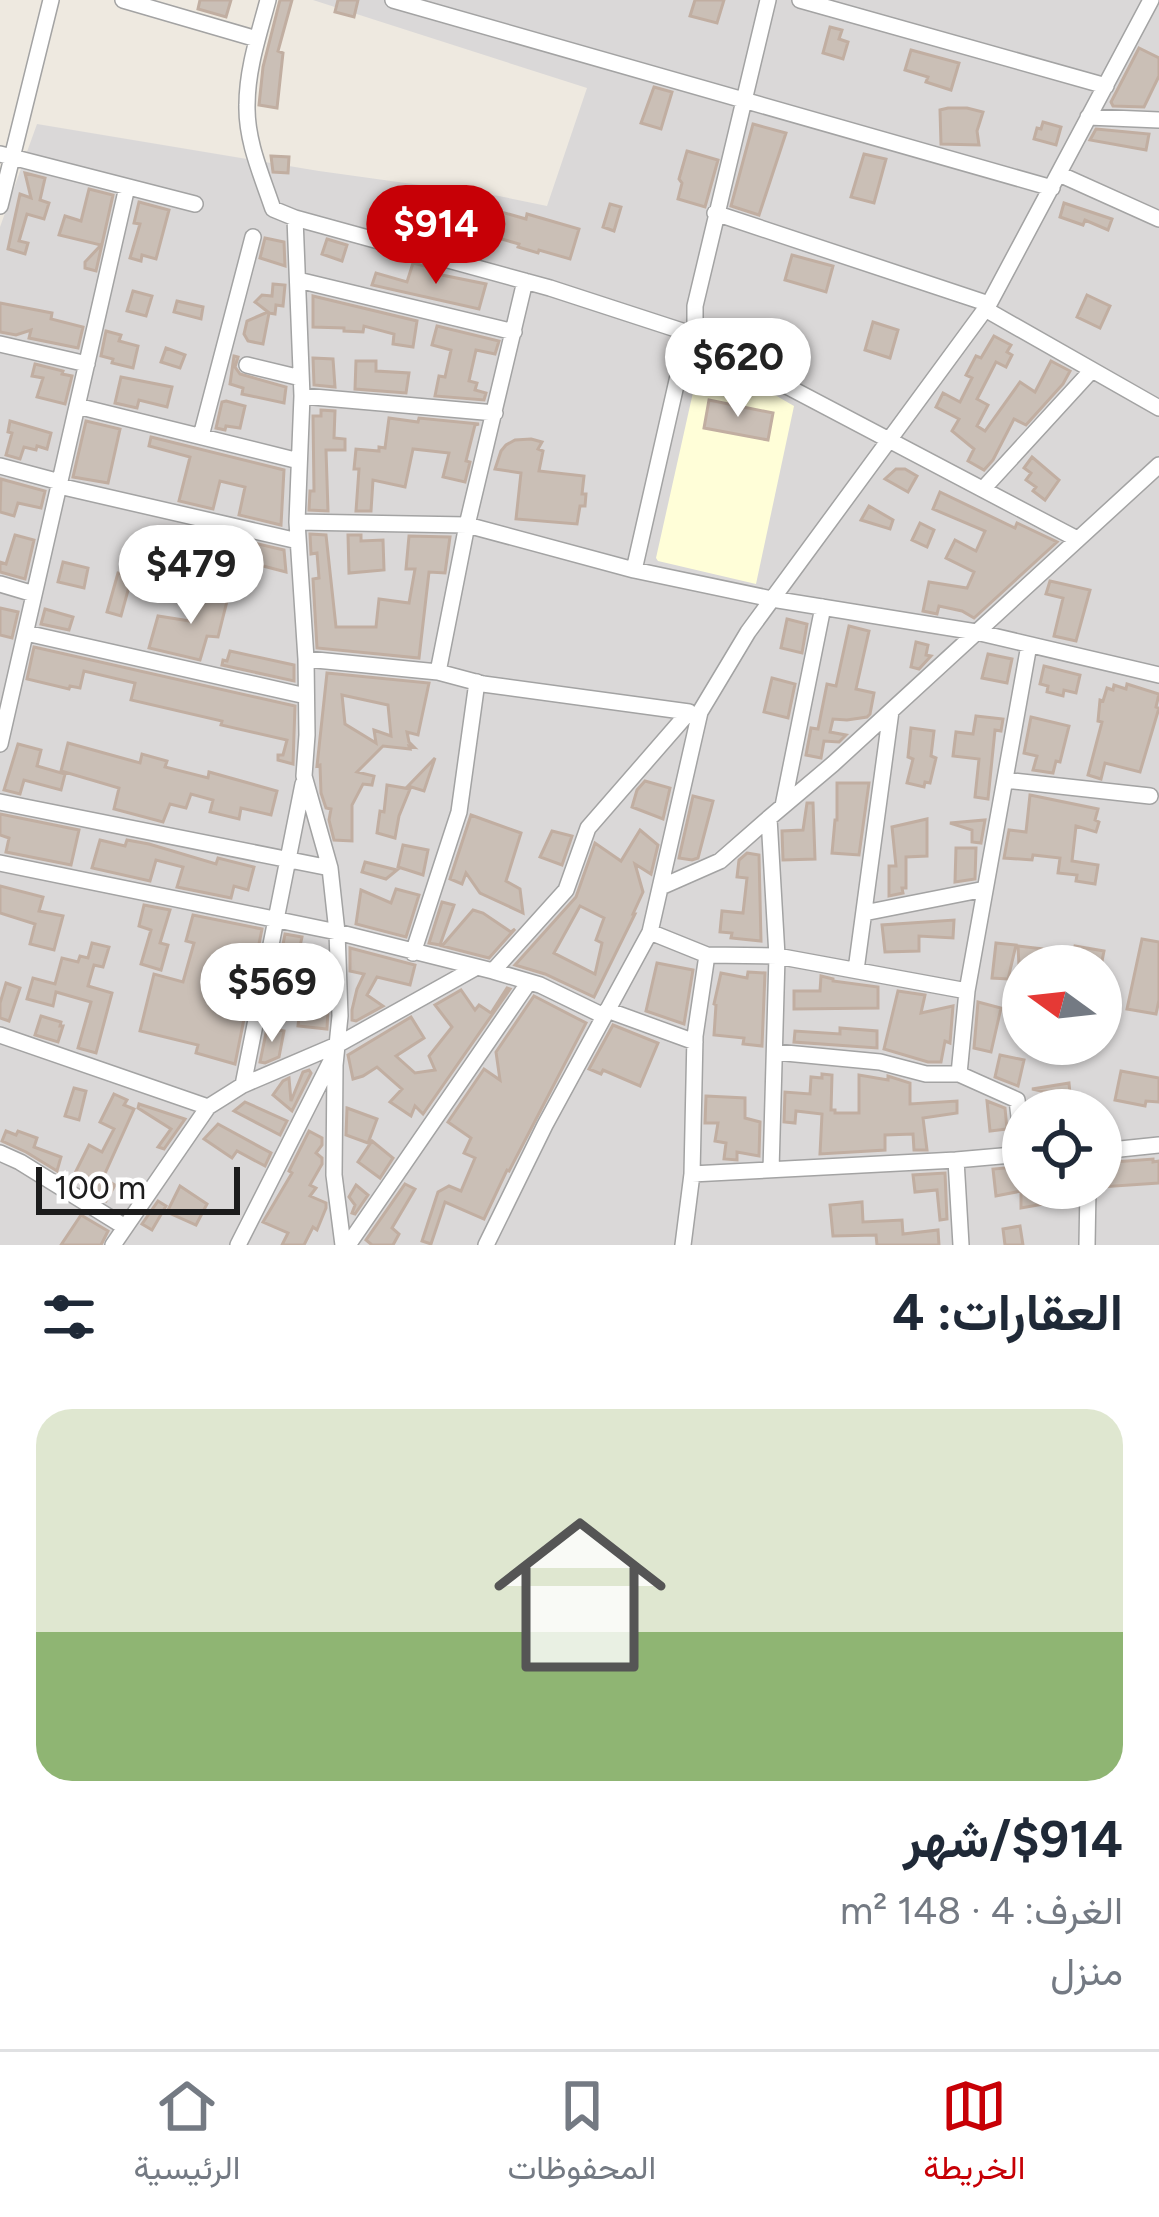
<!DOCTYPE html>
<html lang="ar">
<head>
<meta charset="utf-8">
<style>
	:root { --surface:#fff; --page:#f2f2f3; --text:#1f2937; --muted:#747a83; --line:#e0e1e3; --accent:#c70006 }
	body { margin:0; font-family:Figtree,Vazirmatn,sans-serif; background:var(--page); color:var(--text); direction:rtl; height:100vh; display:flex; flex-direction:column; font-size:45px; white-space:nowrap }
	* { box-sizing:border-box; margin:0 }
	p { font-size:39px; color:var(--muted) }
	.icon { flex:none; width:66px; height:66px; fill:none; stroke:currentColor; stroke-width:2; stroke-linecap:round; stroke-linejoin:round }
	.map { position:relative; height:1245px; overflow:hidden; direction:ltr }
	.side { display:flex; flex-direction:column; background:var(--surface); flex:1 }
	.side>* { flex:none }
	.needle { width:78px; rotate:285deg }
	.tools { position:absolute; left:1002px; top:945px; display:grid; gap:24px }
	.tools a { display:grid; place-items:center; width:120px; height:120px; border-radius:50%; background:var(--surface); box-shadow:0 3px 9px #0004; font-size:60px }
	.scale { position:absolute; left:36px; bottom:30px; width:204px; box-sizing:border-box; padding-left:12px; border:6px solid #1c1c1c; border-top:0; font-size:33px; line-height:42px; white-space:nowrap; color:#1c1c1c; -webkit-text-stroke:9px #fff; paint-order:stroke }
	.price { position:absolute; translate:-50% -102px; padding:0 27px; border-radius:42px; background:#fff; color:#222; font-size:39px; line-height:78px; filter:drop-shadow(0 3px 6px #0008) }
	.price::after { content:''; position:absolute; left:50%; top:72px; width:36px; height:27px; margin-left:-18px; background:inherit; clip-path:polygon(0 0,100% 0,50% 100%) }
	.price.selected { background:var(--accent); color:#fff }
	ul { padding:0; list-style:none }
	li { display:grid; align-content:center; gap:24px; height:636px; padding:0 36px }
	li+li { border-top:3px solid var(--line) }
	li span { display:grid; place-items:center; height:372px; border-radius:36px; color:#555 }
	li>.icon { margin-inline-start:auto }
	span .icon { width:216px; height:216px; fill:#fffc; stroke-width:1 }
	li b { font-size:51px }
	h2 { display:flex; justify-content:space-between; align-items:center; height:144px; padding:0 36px; font-size:51px }
	.tab-bar { display:flex; justify-content:space-around; align-items:center; height:168px; border-top:3px solid var(--line); background:var(--surface); font-size:33px; color:var(--muted) }
	.tab-bar a { display:grid; justify-items:center; gap:6px }
	.tab-bar .selected { color:var(--accent) }
	.map>svg:first-child { display:block }
	.residential { fill:#dad8d8; fill-rule:evenodd }
	.education { fill:#fffed8 }
	.building { fill:#cabfb6; stroke:#c1aea1; stroke-width:3; fill-rule:evenodd }
	.lines { fill:none; stroke-linecap:round; stroke-linejoin:round }
	.minor-casing { stroke:#a3a3a3; stroke-width:18 }
	.minor { stroke:#fff; stroke-width:15 }
</style>
</head>
<body>
<div class="map">
<svg width="1159" height="1245" viewBox="0 0 1159 1245">
	<rect width="100%" height="100%" fill="#eee9e0"/>
	<path class="residential" d="M313 0H1159V1245H0V227L37 124 319 171 499 196 547 206 587 88ZM1023 966H1101V1044H1023ZM1023 1110H1101V1188H1023Z"/>
	<path class="education" d="M703 358 714 360 794 406 756 584 658 561 656 558 700 361Z"/>
	<path class="building" d="M200 0H231L226 17 198 9Z
		M280 0H292L278 51 283 53 277 108 259 105 263 67Z
		M338 0H358L354 17 335 12Z
		M695 0H724L717 23 690 16Z
		M830 27 842 30 839 39 848 42 843 59 823 53Z
		M1139 48 1159 58V76L1144 107 1113 106 1111 102Z
		M911 50 959 63 951 90 926 82 928 77 905 70Z
		M654 87 672 92 661 129 641 123Z
		M948 108H967L983 112 977 131 979 145 941 144 940 110Z
		M1043 122 1061 127 1056 145 1034 139 1037 128 1041 129Z
		M753 124 786 133 759 215 731 206Z
		M1096 129 1149 134 1146 150 1090 140Z
		M687 151 718 160 705 207 678 199 682 183 679 179Z
		M864 154 886 159 874 203 851 197Z
		M271 156 289 157 288 173 273 172Z
		M25 173 45 178 40 200 49 203 44 219 27 214 19 241 28 243 25 254 8 249 20 194 31 198Z
		M89 189 113 195 96 271 85 268V262L101 245 59 235 65 216 81 221Z
		M139 202 169 210 156 259 142 255 141 261 130 258 140 224 134 223Z
		M1064 203 1112 219 1108 230 1085 220 1083 225 1060 217Z
		M610 204 621 207 614 231 603 227Z
		M487 208 526 219 527 214 579 229 570 259 539 250 538 253 518 247 519 244 481 233Z
		M265 238 284 242 285 266 260 258Z
		M327 239 347 245 342 261 322 254Z
		M792 255 833 266 826 292 785 280Z
		M413 263 433 268 432 273 486 284 479 309 372 285 376 273 407 282Z
		M273 284 285 285 283 306 276 305 275 314 269 313 263 344 248 341 244 334 247 321 268 312 255 302 262 295 272 296Z
		M133 291 152 296 146 316 127 311Z
		M1087 295 1110 306 1100 328 1077 317Z
		M313 296 417 321 413 347 393 344 394 334 364 326 363 332 344 331V328L313 327Z
		M177 301 203 307 201 319 174 312Z
		M0 303 52 313 51 319 83 327 78 348 29 338 31 330 16 335 0 332Z
		M764 320 786 327 777 355 755 348Z
		M873 322 898 330 890 358 865 350Z
		M437 326 499 341 495 354 476 350 469 381 477 383 475 390 486 393 484 400 435 396 439 376 445 377 451 350 432 345Z
		M106 331 121 335 119 341 138 346 133 368 112 363 113 359 101 356Z
		M994 336 1011 345 1007 352 1012 355 1006 367 996 362 977 399 988 405 977 426 985 431 1020 382 1035 392 1051 361 1070 371 1063 384 1026 425 1014 419 993 460 984 470 968 461 974 449 952 431 959 419 936 407 943 393 960 402 972 378 966 375 976 356 981 358Z
		M166 348 185 355 180 368 161 362Z
		M234 356 238 357 235 367 240 374 286 387 284 403 242 394 243 388 230 384Z
		M313 358 333 359 335 387 314 385Z
		M356 361H376V371L409 373 406 393 355 389Z
		M35 364 63 371 62 374 72 376 65 404 37 397 43 378 32 376Z
		M121 377 172 387 167 407 139 400 137 408 115 403Z
		M709 400 773 413 768 440 704 428Z
		M226 401 245 406 240 428 226 426 225 430 216 428 222 402Z
		M321 410 335 411 334 438 345 439V450H326L328 511 309 510 310 491H314L313 416H321Z
		M389 418 418 422 419 418 479 424 475 425 466 461 470 462 465 482 443 477 449 453 413 449 405 487 373 480 371 511H356L359 469H354L356 449 379 451V447L385 448Z
		M10 421 51 433 47 449 37 446 36 450 24 447 20 459 6 455 12 433 8 432Z
		M86 421 120 429 108 483 73 477Z
		M151 437 284 470 281 525 239 515 245 487 220 481 213 509 179 501 190 457 149 446Z
		M531 439 542 442 538 449 543 451 539 471 584 476 582 494H586L585 506H580L577 524 516 519 521 473 495 469 501 451 506 445 515 440Z
		M1032 457 1059 480 1045 500 1033 491 1036 487 1026 480 1031 473 1024 468Z
		M896 469H905L917 476 908 492 885 479Z
		M1 479 45 491 41 508 18 503 14 516 0 512Z
		M940 492 1015 528 1017 523 1057 542 974 618 962 611 939 606 937 614 923 611 929 582 967 588 974 572 946 558 955 540 976 551 985 531 933 509Z
		M869 506 893 520 890 529 861 520Z
		M920 523 934 530 927 547 912 540Z
		M202 531 284 550 286 572 240 560 238 564 218 559 216 568 172 557 177 537 199 542Z
		M310 534 326 535 336 627H376L379 599 409 603 415 569H406L409 536 450 537 445 573 429 572 419 658 317 648 313 579 319 578 317 553 311 554Z
		M15 535 34 540 25 579 0 572V562L6 564Z
		M348 535H361V541L383 540 384 570 349 573Z
		M63 562 88 568 84 588 58 582Z
		M118 573 132 576 121 616 107 612Z
		M1050 581 1090 590 1076 641 1054 636 1063 598 1046 594Z
		M199 589 228 597 218 637 207 636 200 660 149 648 158 616 190 621Z
		M0 608 18 612 12 638 0 635Z
		M45 609 73 617 69 630 41 624Z
		M787 619 807 624 802 653 781 648Z
		M849 626 869 631 856 689 874 693 870 714 867 717 847 720 833 719 830 732 846 735 839 742 824 741 821 758 806 755 811 728 818 729 827 684 836 686Z
		M916 642 928 645 926 655 931 656 919 669 911 667Z
		M34 647 295 706 293 764 278 760V755H283L287 740 221 725 222 721 131 700 135 683 84 671 80 688 70 686 69 689 27 679Z
		M230 651 294 665V681L222 665 223 660 227 661Z
		M988 654 1012 659 1007 683 982 678Z
		M1044 666 1080 675 1076 693 1064 690 1063 696 1047 692 1048 686 1040 684Z
		M327 673 429 683 418 735 407 732 409 742 414 747 409 746 410 749 383 746 357 772 374 776 372 785 363 784 352 805V841L334 840 329 820 331 809 326 808 321 793 320 765 317 766ZM342 695 388 705 391 736 374 730 376 743 345 724Z
		M772 678 795 684 788 718 764 712Z
		M1127 684 1159 694 1156 707 1159 708 1140 772 1105 763 1101 779 1088 775 1102 722 1098 721 1100 700 1103 701 1107 688 1113 690 1114 685 1126 689Z
		M976 716 1003 719 1001 731 995 730 988 799 975 797 979 759 953 756 956 732 973 734Z
		M1031 717 1069 726 1060 762 1056 761 1053 773 1033 770 1037 756 1024 753Z
		M911 728 934 731 931 756 936 758 930 783 925 782 924 787 907 783 913 759 908 757Z
		M68 743 140 763 142 754 167 761 165 767 208 778 209 772 277 791 271 815 241 808 239 819 210 812 213 800 191 794 186 808 170 804 163 822 114 809 119 788 61 771Z
		M18 744 41 750 37 766 65 774 61 790 24 780 20 794 4 790Z
		M435 758 424 791 408 786Z
		M645 781 670 788 663 819 632 807 637 790Z
		M837 783H869L859 855 832 853 835 820H837Z
		M387 785 410 789 399 816 395 838 377 833 380 811 384 812Z
		M1030 795 1098 809 1095 820 1099 822 1096 832 1076 826 1072 861 1098 865 1095 884 1076 881 1077 875 1058 873 1060 858 1033 855 1032 860 1004 858 1009 830 1026 832Z
		M693 796 713 801 698 858 692 860 679 858Z
		M807 803H813L815 859 783 860 782 831 803 830Z
		M0 814 79 830 71 865 6 852 9 838 0 835Z
		M471 815 521 833 506 881 520 889 523 913 480 893 466 873 462 884 450 879Z
		M927 819V856L906 857V888H902L903 893 889 896V866H896L892 827Z
		M985 820 981 843 972 842V830L950 823Z
		M640 830 658 845 651 874 635 864 643 892 633 914H635L594 997 545 974 515 965 576 897 595 843 621 861ZM580 906 604 918 596 940 602 943 595 974 554 953Z
		M552 831 572 836 562 865 540 857Z
		M100 840 125 846 127 840 149 844 216 864 218 858 254 867 248 890 234 886 231 898 177 887 183 867 156 860 150 881 92 868Z
		M403 845 428 850 423 875 398 867Z
		M956 848H976L975 879 955 882Z
		M747 853 759 855 761 941 731 938 732 933 720 932 722 911 743 913 747 878 737 877 739 860Z
		M365 862 397 870 386 879 362 872Z
		M0 886 43 897 39 911 63 916 54 950 30 944 35 924 0 913Z
		M396 889 419 895 406 937 356 924 361 890 391 903Z
		M442 902 454 905 440 945 429 943Z
		M144 905 170 910 160 943 168 945 161 970 141 964 151 930 139 926Z
		M473 910 483 913 511 932 515 929 489 958 442 946Z
		M193 915 262 929 235 1064 196 1053 198 1045 140 1031 154 974 183 982 194 943 186 941Z
		M954 920 953 938 919 936V951L885 952 882 925Z
		M285 934 302 937 287 1006 272 1002Z
		M1142 939 1159 942V1000L1156 1014 1127 1009Z
		M92 943 109 947 103 967 94 965 88 986 112 993 96 1053 78 1048 91 1002 56 992 53 1006 27 999 33 978 55 984 62 958 78 962 80 956 88 958Z
		M996 943 1016 945 1008 979 992 978Z
		M1018 946 1044 949 1043 966H1019Z
		M1075 946 1104 951 1101 966H1070Z
		M350 948 415 965 410 985 377 977 367 995 383 1006 356 1021 352 1020V1010L357 989 364 974 350 971Z
		M657 963 693 970 684 1024 646 1011Z
		M748 972 765 973 762 1046 743 1044 744 1038 714 1035 716 1005 714 1004 721 973 747 978Z
		M821 976 833 979V981L878 987V1008L794 1009V991H820Z
		M6 983 20 988 9 1021 0 1018V1003Z
		M507 988 510 989 423 1114 415 1106 411 1116 390 1102 402 1089 377 1067 363 1076 353 1079 348 1055 411 1017 424 1038 396 1056 415 1073 435 1070 429 1056 452 1027 435 1005 461 990 475 1010 479 1005 491 1013Z
		M898 991 925 995 921 1013 953 1006 950 1043 945 1041 941 1062H928L884 1049Z
		M534 996 586 1023 509 1171 507 1170 484 1219 445 1202 431 1244 422 1241 438 1192 449 1186 461 1191 475 1158 464 1153 471 1138 448 1122 484 1069 500 1080 496 1052Z
		M978 1002 1001 1008 991 1052 974 1048Z
		M300 1006 328 1009 327 1029 298 1026Z
		M41 1016 61 1022 60 1026H63L58 1042 35 1035Z
		M613 1025 658 1043 640 1086 603 1070 601 1074 589 1069Z
		M267 1028 284 1031 279 1057 265 1063 260 1062Z
		M840 1028 877 1031V1048L794 1042 795 1031 840 1034Z
		M1000 1055 1024 1060 1018 1086 995 1077Z
		M309 1070 311 1073 292 1111 273 1095 283 1081 289 1078 291 1101 303 1072Z
		M1121 1071 1159 1078V1102L1146 1101 1145 1106 1115 1100Z
		M822 1074 832 1075 831 1110H835V1113H859V1075L888 1080V1076L910 1083V1104L957 1101V1113L923 1118 927 1150H914L913 1134 885 1135V1150L820 1154 822 1114 796 1111 795 1123 784 1122 785 1092 810 1094 811 1077 822 1078Z
		M1069 1083 1070 1094 1060 1095 1032 1089Z
		M74 1088 86 1091 79 1120 65 1116Z
		M114 1094 127 1100 124 1105 134 1109 103 1178 115 1185 106 1201 85 1188 90 1178 76 1171 89 1145 102 1152 114 1129 100 1122Z
		M706 1096 745 1098V1118L760 1122 759 1156 737 1152V1160L724 1159 726 1143 715 1141 718 1123H705Z
		M987 1101 1005 1108 1007 1129 990 1131Z
		M245 1102 287 1121 280 1135 234 1111Z
		M139 1104 185 1119 164 1149 158 1147 171 1129 138 1108Z
		M347 1108 377 1119 368 1143 346 1135Z
		M218 1124 271 1153 265 1166 237 1151 232 1158 204 1139Z
		M6 1131 16 1135 18 1131 37 1138 34 1147 61 1157 57 1171 26 1152 2 1141Z
		M309 1131 322 1138V1145L316 1153 322 1158V1164L310 1185 316 1188 310 1196 326 1203V1208L317 1230 313 1227 304 1245H282L288 1233 263 1222 292 1173 289 1171Z
		M372 1141 393 1158 380 1178 358 1162Z
		M1153 1159V1162L1159 1161V1183L1101 1187V1163Z
		M1017 1167H1023V1188H1076V1202H1055L1021 1208V1191L996 1196 993 1169Z
		M945 1173 947 1219 940 1220 937 1190 915 1192 913 1175Z
		M405 1184 415 1189 392 1228 399 1234 393 1245H372L366 1240Z
		M356 1185 368 1195 355 1214 352 1213 355 1205 349 1197Z
		M180 1186 207 1204 196 1225 167 1212Z
		M158 1201 166 1206 152 1230 142 1224Z
		M862 1202 863 1222 902 1220 903 1234 938 1230 939 1245H877L876 1235 833 1236 830 1205Z
		M81 1215 108 1231 101 1245H61Z
		M1020 1226 1023 1245H1005L1003 1229Z"/>
	<g class="lines">
		<defs>
			<path id="minor" d="M123 0 257 39
				M268 0C259 34 247 69 247 105 246 141 262 176 273 209L295 218
				M393 0 1052 188
				M800 0 1106 86
				M1088 117 1159 120
				M0 154 195 204
				M1059 174 1159 219
				M0 206 51 0
				M715 213 989 304
				M298 280 514 332
				M985 309 1159 408
				M695 339V306L768 0
				M0 344 87 364
				M247 365 301 378
				M302 396 495 413
				M77 406 299 461
				M201 436 253 237
				M0 466 60 482
				M59 486 298 541
				M983 489 1092 370
				M297 522 467 525 634 570 772 599 976 632 1159 675
				M634 570 681 363 682 331
				M0 584 34 594
				M26 633 306 696
				M306 659 438 672 483 684 689 712 588 828 566 890 493 971
				M438 672 467 525 525 281
				M0 744 127 187
				M1005 780 1150 796
				M0 802 330 868
				M783 806 823 607
				M0 863 337 932 493 971 540 985 604 1016
				M661 887 720 861 769 818
				M864 913 985 889
				M650 932 707 955 777 956 967 991 959 1074 1017 1100 1023 1150
				M413 953 459 812 477 682
				M856 970 891 711
				M967 991 1029 645
				M607 1010 695 1042
				M0 1035 208 1107
				M775 1052 880 1062 926 1074H959
				M243 1085 303 784
				M1101 1151 1159 1145
				M0 1153 20 1162 125 1227
				M956 1160 1023 1154
				M771 1170 777 956 769 818 833 764 1159 465
				M692 1174 956 1160 961 1245
				M113 1245 208 1107 243 1085 339 1044 477 967
				M238 1245 334 1055
				M343 1245 334 1175 335 1065 340 1016 337 932 330 868 304 776 307 735 306 659 297 522 302 396 295 218 550 288 682 331 1077 539
				M348 1245 529 982
				M486 1245 545 1125 650 932 700 712 748 632 989 304 1151 0
				M683 1245 692 1174 695 1036 707 955
				M1087 1245 1088 1188"/>
		</defs>
		<use href="#minor" class="minor-casing"/>
		<use href="#minor" class="minor"/>
	</g>
</svg>
<div class="tools">
<a><svg class="needle" viewBox="-14 -14 28 28"><path d="M0-13l5 13h-10z" fill="#e53935"/><path d="M0 13l5-13h-10z" fill="#747a83"/></svg></a>
<a><svg class="icon" aria-label="locate" viewBox="0 0 24 24"><circle cx="12" cy="12" r="6"/><path d="M12 2v4M12 18v4M2 12h4M18 12h4"/></svg></a>
</div>
<div class="scale">100 m</div>
<b class="price selected" style="left:436px;top:287px">$914</b>
<b class="price" style="left:738px;top:420px">$620</b>
<b class="price" style="left:191px;top:627px">$479</b>
<b class="price" style="left:272px;top:1045px">$569</b>
</div>
<section class="side">
<h2>العقارات: 4<svg class="icon" aria-label="filters" viewBox="0 0 24 24"><path d="M4 7h16M4 17h16"/><circle cx="9" cy="7" r="2"/><circle cx="15" cy="17" r="2"/></svg></h2>
<ul>
<li><span style="background:linear-gradient(#dfe7d0 60%,#8fb573 0)"><svg class="icon" aria-label="home" viewBox="0 0 24 24"><path d="M3 11l9-7 9 7M6 9v11h12V9"/></svg></span><div><b>$914/شهر</b><p>الغرف: 4 · 148 m²</p><p>منزل</p></div></li>
</ul>
</section>
<nav class="tab-bar">
<a class="selected"><svg class="icon" aria-label="map" viewBox="0 0 24 24"><path d="M3 6l6-2 6 2 6-2v14l-6 2-6-2-6 2zM9 4v14M15 6v14"/></svg>الخريطة</a>
<a><svg class="icon" aria-label="saved" viewBox="0 0 24 24"><path d="M7 4h10v16l-5-4-5 4z"/></svg>المحفوظات</a>
<a><svg class="icon" aria-label="home" viewBox="0 0 24 24"><path d="M3 11l9-7 9 7M6 9v11h12V9"/></svg>الرئيسية</a>
</nav>
</body>
</html>
